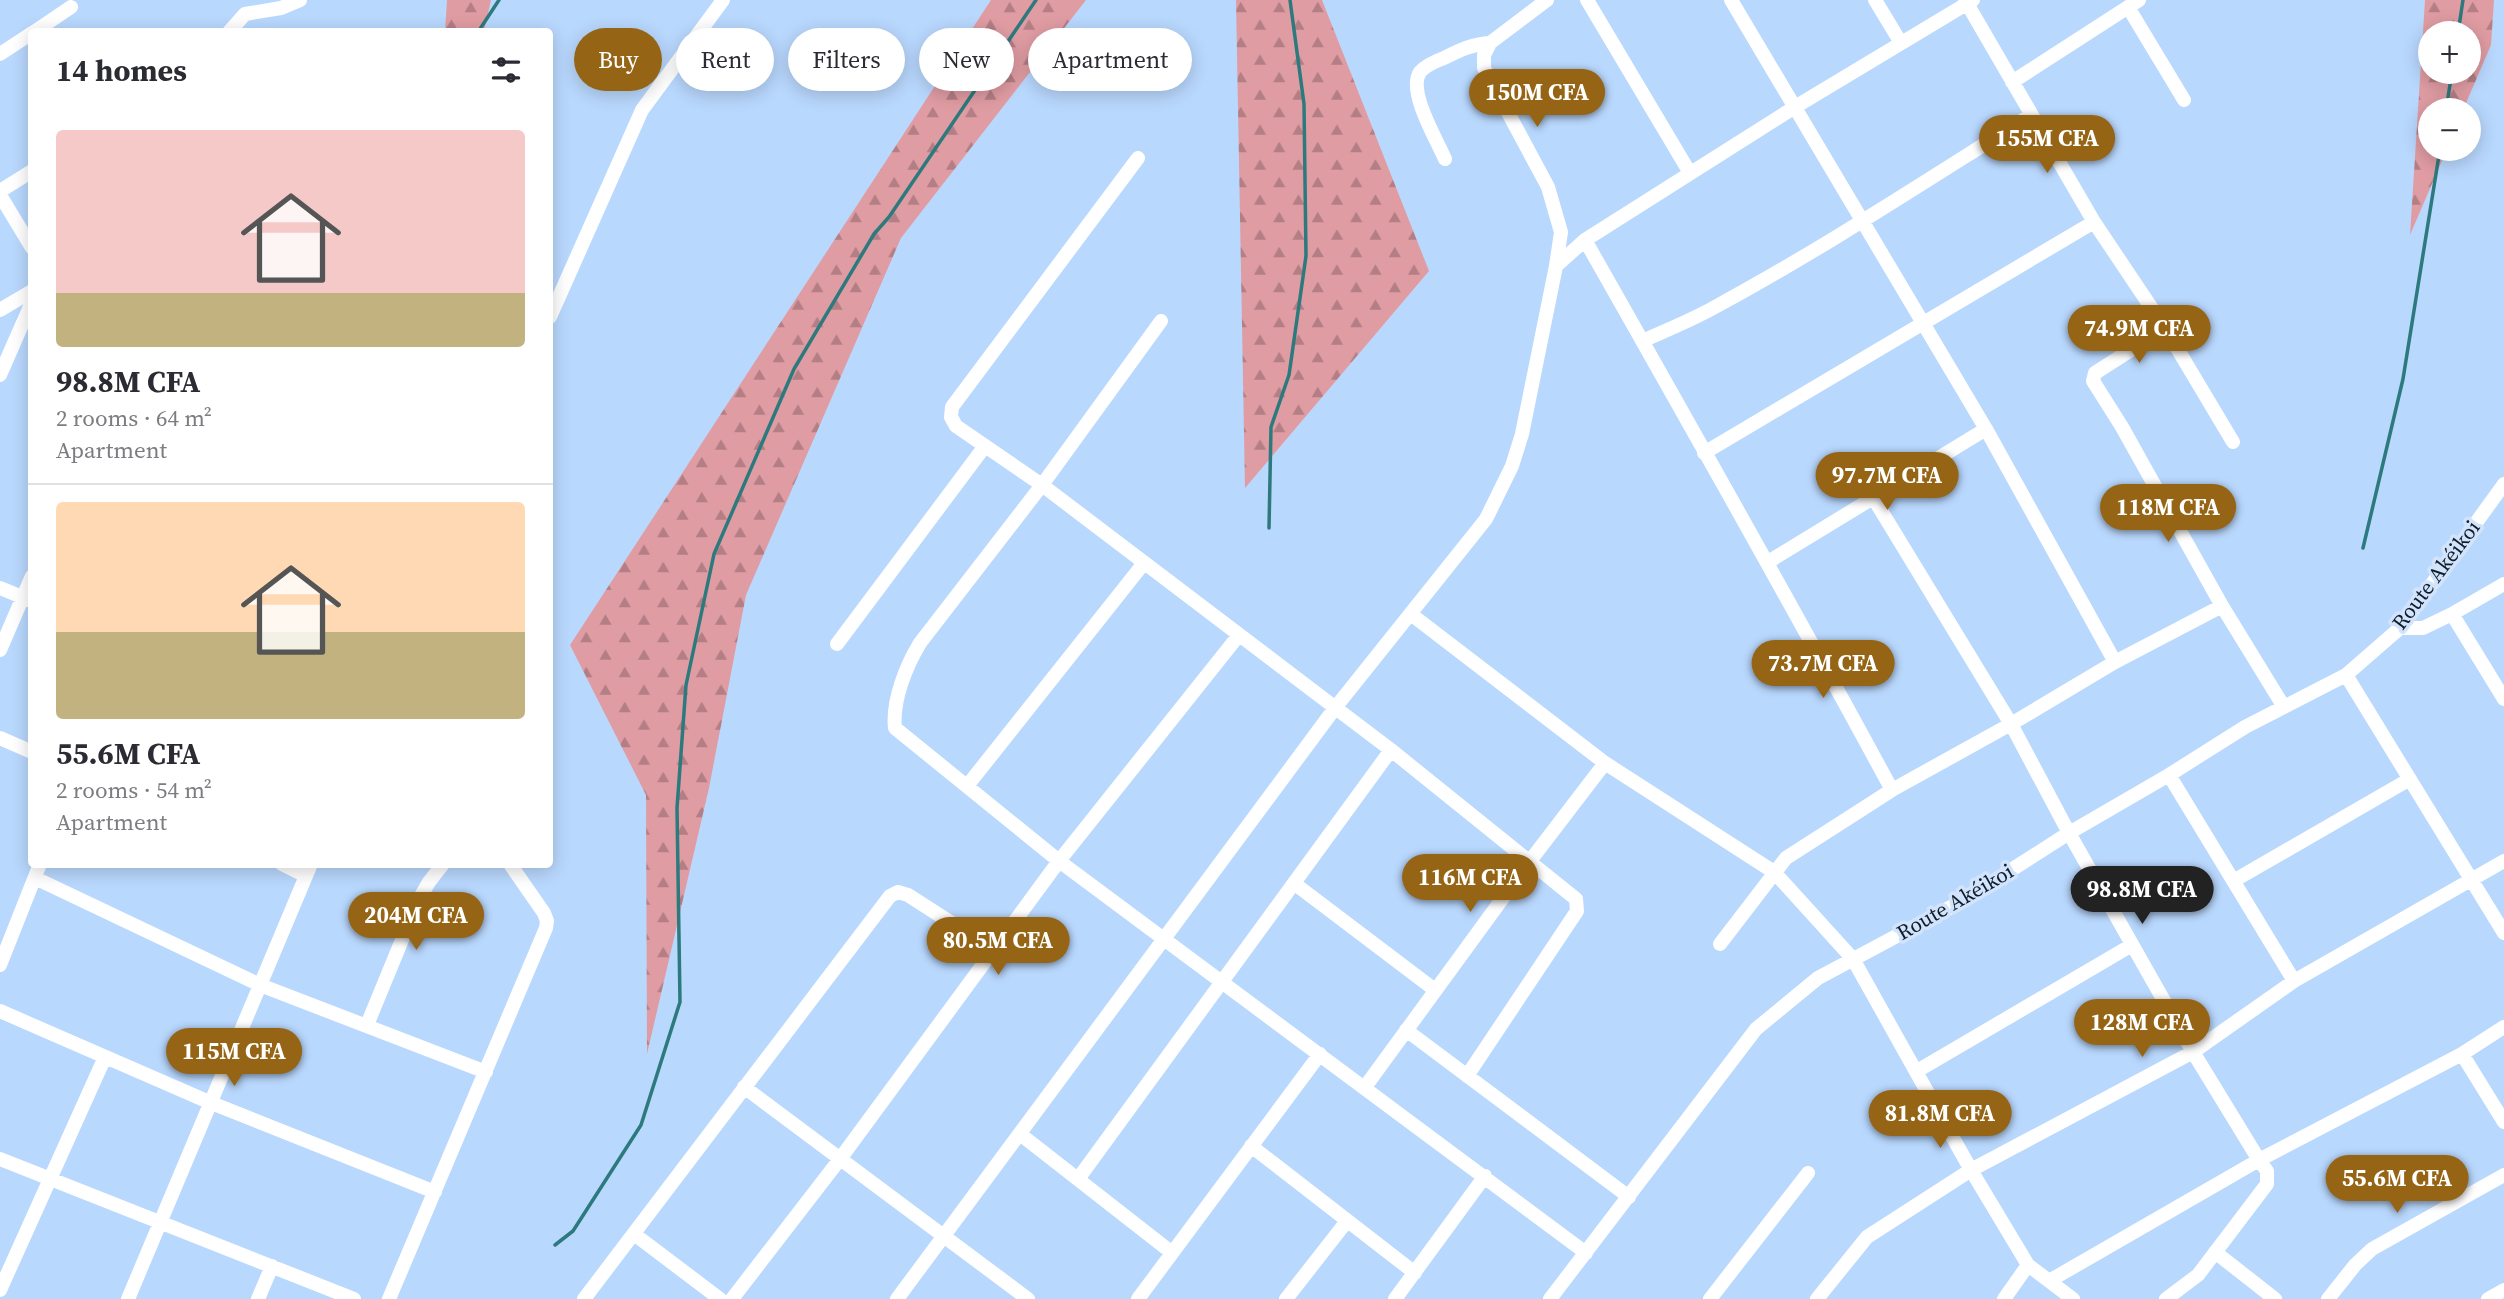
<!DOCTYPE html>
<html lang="en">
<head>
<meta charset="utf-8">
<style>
	:root { --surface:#fff; --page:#f7f7f7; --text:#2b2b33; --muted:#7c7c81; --line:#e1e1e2; --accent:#956414 }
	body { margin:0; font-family:"Source Serif 4",serif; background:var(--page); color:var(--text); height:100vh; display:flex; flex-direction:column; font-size:26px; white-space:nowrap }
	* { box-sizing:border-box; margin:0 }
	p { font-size:23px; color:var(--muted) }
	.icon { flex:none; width:38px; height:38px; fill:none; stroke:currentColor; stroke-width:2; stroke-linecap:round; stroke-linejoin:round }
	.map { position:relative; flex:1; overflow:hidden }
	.side { position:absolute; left:28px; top:28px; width:525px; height:840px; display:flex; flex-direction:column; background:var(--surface); border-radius:7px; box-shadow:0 4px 18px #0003 }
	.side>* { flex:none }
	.guide { position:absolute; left:574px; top:28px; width:665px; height:63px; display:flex; gap:14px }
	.fabs { position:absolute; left:2418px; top:21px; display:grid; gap:14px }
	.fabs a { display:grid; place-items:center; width:63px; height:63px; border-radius:50%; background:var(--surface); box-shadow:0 4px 18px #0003; font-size:35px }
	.price { position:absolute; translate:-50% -60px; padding:0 16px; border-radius:24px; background:var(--accent); color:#fff; font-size:23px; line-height:46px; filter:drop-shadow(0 2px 4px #0008) }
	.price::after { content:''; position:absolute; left:50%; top:42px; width:21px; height:16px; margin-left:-10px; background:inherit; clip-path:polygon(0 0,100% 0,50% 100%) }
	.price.selected { background:#222; color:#fff }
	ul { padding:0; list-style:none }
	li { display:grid; align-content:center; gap:14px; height:371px; padding:0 28px }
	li+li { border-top:2px solid var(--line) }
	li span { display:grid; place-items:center; height:217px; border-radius:7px; color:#555 }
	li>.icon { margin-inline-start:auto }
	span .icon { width:126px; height:126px; fill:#fffc; stroke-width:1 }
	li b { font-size:30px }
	h2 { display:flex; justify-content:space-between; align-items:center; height:84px; padding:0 28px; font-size:30px }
	.tag { padding:0 24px; border-radius:32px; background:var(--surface); box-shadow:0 4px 18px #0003; font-size:24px; line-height:63px }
	.tag.selected { background:var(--accent); color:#fff }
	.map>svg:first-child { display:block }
	.forest { fill:url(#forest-firs); fill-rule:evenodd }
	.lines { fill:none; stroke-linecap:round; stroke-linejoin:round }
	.stream { stroke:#2c7a7d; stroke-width:3.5 }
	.minor { stroke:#fff; stroke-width:14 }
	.labels { text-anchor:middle; stroke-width:7; stroke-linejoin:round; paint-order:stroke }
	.street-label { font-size:21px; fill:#0f1b28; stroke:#d1e4fb }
</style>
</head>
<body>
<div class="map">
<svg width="2504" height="1299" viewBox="0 0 2504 1299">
	<defs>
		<pattern id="forest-firs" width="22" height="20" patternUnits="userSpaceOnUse" patternTransform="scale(1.75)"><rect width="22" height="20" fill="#e09ca3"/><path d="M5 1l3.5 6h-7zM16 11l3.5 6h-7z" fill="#b47e85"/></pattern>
	</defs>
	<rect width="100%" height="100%" fill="#b9d8fe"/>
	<path class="forest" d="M447 0H491L484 31H445Z
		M991 0H1086L901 238 746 595 709 788 647 1054 646 795 570 645Z
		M1236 0H1322L1429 271 1245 488Z
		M2425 0H2494L2491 45 2463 110H2431V149H2447L2410 235ZM2469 33V72H2431V33Z"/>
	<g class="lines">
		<path class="stream" d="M478 32 499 0
			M2458 33 2463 0
			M2446 110 2452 72
			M1269 528 1271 427 1289 375 1306 256 1304 104 1290 0
			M2363 548 2403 379 2440 149
			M555 1245 573 1231 641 1125 680 1002 677 808 686 685 714 554 794 369 874 234 889 217 1036 0"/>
		<path class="minor" d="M1547 0 1490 43 1484 55V68L1548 187 1561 232 1556 266
			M1587 0 1690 173
			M1731 0 1986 429 2115 662
			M1875 0 1901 43
			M1965 0 2094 222 2165 328 2233 442
			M2128 7 2184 100
			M34 32 71 7
			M229 32 245 14 281 8 300 0
			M0 54 32 33
			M2012 82 2139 0
			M1138 158 952 407 951 417 956 426 1042 485 1391 750 1576 899 1577 911 1467 1076
			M1445 159C1437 140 1407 91 1420 72 1426 65 1436 61 1444 58 1460 50 1472 44 1490 43
			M0 191 32 171
			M0 195 32 248
			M1585 240C1689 423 1792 605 1892 790L2011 724 2115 662 2222 606
			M0 310 32 291
			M550 317 642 110 723 0
			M1161 321 1042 485 920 643C906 666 892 701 895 728L1059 861 1586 1253
			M2165 328 2095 373 2093 381 2122 427 2222 606 2284 707
			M1642 341C1667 330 1692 320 1715 307 1824 248 1927 180 2031 115
			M0 375 32 302
			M1704 453 2094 222
			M1874 499 2011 724 2069 833 2193 1052 2259 1160 2462 1054 2504 1027
			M1768 562 1986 429
			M0 588 32 601
			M2452 614 2504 584
			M1412 615 1605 763 1774 872 1853 959 1971 1170 2028 1265 2073 1299
			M2400 628H2423L2452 614 2504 699
			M837 644 985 446
			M0 650 32 576
			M2346 675 2504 933
			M0 738 32 752
			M2169 775 2294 981
			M967 786 1144 563
			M282 864 306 876
			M35 878 260 985 486 1072
			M2235 880 2410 779
			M1295 884 1435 990
			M1720 944 1786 858 1892 790
			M0 965 40 864
			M0 1011 209 1102 435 1192
			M367 1025 418 901 429 882 443 864
			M1406 1030 1629 1197
			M2462 1054 2504 1122
			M1917 1071 2132 945
			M744 1087 1028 1299
			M1365 1087 1530 861 1605 763
			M1020 1134 1171 1252
			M1251 1146 1415 1273
			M0 1159 354 1299
			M1078 1179 1391 750
			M634 1234 720 1299
			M2215 1252 2275 1299
			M2049 1281 2259 1160 2267 1171V1184L2198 1275 2166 1299
			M0 1290 105 1057
			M128 1299 311 864
			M258 1299 272 1266
			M389 1299 546 928 547 921 544 913 510 864
			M584 1299 890 896 898 892 908 895 995 951
			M732 1299 840 1159 1059 861 1239 635
			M897 1299 1335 708 1486 519 1512 466 1522 434 1556 266 1585 240 1795 107 1973 0
			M1138 1299 1320 1054
			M1286 1299 1347 1221
			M1395 1299 1485 1176
			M1550 1299 1756 1029 1818 978 1966 899 2069 833 2169 775 2245 727 2346 675 2400 628 2504 484
			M1710 1299 1808 1173
			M1817 1299 1867 1237 1971 1170 2193 1052 2294 981 2504 861
			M2004 1299 2028 1265
			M2328 1299 2355 1265 2372 1249 2504 1175
			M2488 1299 2504 1290"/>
	</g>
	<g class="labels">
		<g class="street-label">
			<text transform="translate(2436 575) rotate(-53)" y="7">Route Akéikoi</text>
			<text transform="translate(1955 902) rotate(-30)" y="7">Route Akéikoi</text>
		</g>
	</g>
</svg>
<div class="fabs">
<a>+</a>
<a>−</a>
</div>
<b class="price" style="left:1537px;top:129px">150M CFA</b>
<b class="price" style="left:2047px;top:175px">155M CFA</b>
<b class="price" style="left:2139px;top:365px">74.9M CFA</b>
<b class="price" style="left:1887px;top:512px">97.7M CFA</b>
<b class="price" style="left:2168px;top:544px">118M CFA</b>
<b class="price" style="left:1823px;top:700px">73.7M CFA</b>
<b class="price" style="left:1470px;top:914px">116M CFA</b>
<b class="price selected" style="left:2142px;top:926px">98.8M CFA</b>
<b class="price" style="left:416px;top:952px">204M CFA</b>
<b class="price" style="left:998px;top:977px">80.5M CFA</b>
<b class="price" style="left:2142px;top:1059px">128M CFA</b>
<b class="price" style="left:234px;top:1088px">115M CFA</b>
<b class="price" style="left:1940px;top:1150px">81.8M CFA</b>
<b class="price" style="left:2397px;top:1215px">55.6M CFA</b>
<div class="guide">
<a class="tag selected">Buy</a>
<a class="tag">Rent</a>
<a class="tag">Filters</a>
<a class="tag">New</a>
<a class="tag">Apartment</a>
</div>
<section class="side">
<h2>14 homes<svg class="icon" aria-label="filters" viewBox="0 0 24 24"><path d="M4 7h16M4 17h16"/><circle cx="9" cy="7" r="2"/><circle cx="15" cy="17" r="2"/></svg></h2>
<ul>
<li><span style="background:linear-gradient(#f6c9c9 75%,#c2b280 0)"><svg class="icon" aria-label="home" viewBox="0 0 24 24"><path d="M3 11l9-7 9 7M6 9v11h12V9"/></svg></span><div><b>98.8M CFA</b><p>2 rooms · 64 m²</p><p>Apartment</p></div></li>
<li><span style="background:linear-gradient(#ffd9b3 60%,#c2b280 0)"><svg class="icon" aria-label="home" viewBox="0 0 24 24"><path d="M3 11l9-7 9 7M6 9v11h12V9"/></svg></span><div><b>55.6M CFA</b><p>2 rooms · 54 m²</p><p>Apartment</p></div></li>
</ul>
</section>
</div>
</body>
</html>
